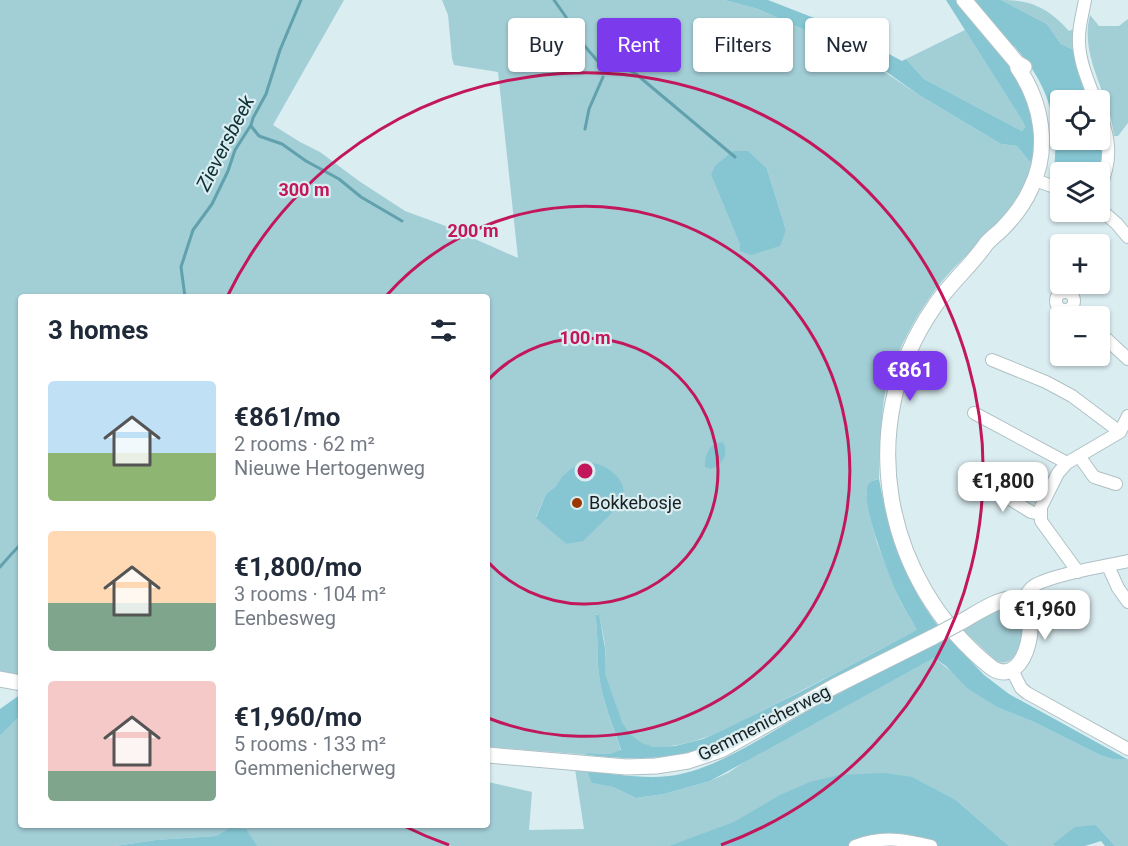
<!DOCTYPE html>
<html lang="en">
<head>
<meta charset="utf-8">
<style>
	:root { --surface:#fff; --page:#f2f2f3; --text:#1f2937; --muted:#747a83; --accent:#7c3aed }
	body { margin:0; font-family:Roboto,sans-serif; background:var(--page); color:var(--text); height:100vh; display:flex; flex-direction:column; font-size:22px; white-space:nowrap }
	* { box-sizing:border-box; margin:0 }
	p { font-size:20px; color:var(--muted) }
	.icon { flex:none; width:33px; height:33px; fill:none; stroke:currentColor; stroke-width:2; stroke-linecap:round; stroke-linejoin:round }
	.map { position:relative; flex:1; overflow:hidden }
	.sheet { position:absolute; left:18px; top:294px; width:472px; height:534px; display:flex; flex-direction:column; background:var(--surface); border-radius:6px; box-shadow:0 2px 4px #0004 }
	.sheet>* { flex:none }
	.top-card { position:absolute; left:508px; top:18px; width:530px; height:54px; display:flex; gap:12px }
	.fabs { position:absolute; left:1050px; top:90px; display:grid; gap:12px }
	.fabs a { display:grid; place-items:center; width:60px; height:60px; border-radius:6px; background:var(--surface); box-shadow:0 2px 4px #0004; font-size:30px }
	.price { position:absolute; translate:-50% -51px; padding:0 14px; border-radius:12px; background:#fff; color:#222; font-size:20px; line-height:39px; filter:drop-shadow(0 2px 3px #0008) }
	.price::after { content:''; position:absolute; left:50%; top:36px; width:18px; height:14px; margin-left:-9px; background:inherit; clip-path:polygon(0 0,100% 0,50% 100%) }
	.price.current { background:var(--accent); color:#fff }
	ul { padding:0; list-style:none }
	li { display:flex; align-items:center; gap:18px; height:150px; padding:0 30px }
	li span { display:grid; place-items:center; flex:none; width:168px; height:120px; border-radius:6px; color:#555 }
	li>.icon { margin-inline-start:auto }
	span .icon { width:72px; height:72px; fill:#fffc; stroke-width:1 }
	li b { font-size:26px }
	h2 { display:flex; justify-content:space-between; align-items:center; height:72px; padding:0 30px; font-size:26px }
	.pill { padding:0 21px; border-radius:6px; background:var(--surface); box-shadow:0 2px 4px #0004; font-size:21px; line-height:54px }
	.pill.current { background:var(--accent); color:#fff }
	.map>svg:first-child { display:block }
	.green { fill:#a2ced6; fill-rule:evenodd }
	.forest { fill:#85c6d2 }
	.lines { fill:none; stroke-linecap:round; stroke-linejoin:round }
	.stream { stroke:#61a1ad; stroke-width:3 }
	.minor-casing { stroke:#afc1c5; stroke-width:14 }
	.major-casing { stroke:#afc1c5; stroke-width:17 }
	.minor { stroke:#fff; stroke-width:12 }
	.major { stroke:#fff; stroke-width:15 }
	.major-bridge-casing { stroke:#afc1c5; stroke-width:17; stroke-linecap:butt }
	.major-bridge { stroke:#fff; stroke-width:15 }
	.ring { fill:none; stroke:#c2185b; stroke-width:3 }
	.poi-dot { fill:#9b3700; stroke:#daedf1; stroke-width:2 }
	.labels { text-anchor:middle; stroke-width:4.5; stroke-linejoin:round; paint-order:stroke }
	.poi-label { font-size:18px; fill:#181f21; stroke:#daedf1; text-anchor:start }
	.street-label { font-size:18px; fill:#181f21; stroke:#daedf1 }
	.water-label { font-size:20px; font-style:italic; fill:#0e3035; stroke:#daedf1 }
	.centre { fill:#c2185b; stroke:#daedf1; stroke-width:3 }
	.ring-label { font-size:18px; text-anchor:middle; font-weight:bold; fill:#c2185b; stroke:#daedf1; stroke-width:4.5; stroke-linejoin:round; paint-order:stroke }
</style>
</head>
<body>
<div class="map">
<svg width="1128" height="846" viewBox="0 0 1128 846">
	<rect width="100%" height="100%" fill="#daedf1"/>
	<path class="green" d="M0 0H344L273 125 300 142 320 152 359 181 405 211 443 225 518 258 498 72 454 65 452 58 448 15 442 0H724L758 9 831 42 874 63 880 69 919 95 1001 144 1017 146 1029 161 1033 162C1030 170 1029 181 1025 188 1008 221 977 243 952 270 922 301 887 363 883 407 881 430 879 455 879 479L874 480 866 492 870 516 877 543 901 603 918 630C866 656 815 685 763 710 730 727 695 747 656 747 647 747 639 742 632 736 621 726 606 689 605 674 604 665 606 655 605 646 604 636 601 625 599 615L597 614 595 615C599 635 596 655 599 675 602 701 613 726 621 751L610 754 588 753 586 755 578 754 488 747V297H21V677L0 673ZM767 169 786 230 740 251V245L711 175ZM557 485 603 521 583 540 566 544 536 517 546 494Z
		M1001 0C1032 0 1048 8 1069 31L1074 29 1076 51 1061 44 1047 24Z
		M1090 15 1099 26H1119L1128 19V123L1118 136H1114C1110 94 1079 57 1090 15Z
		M965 30 1023 122 1025 127 1022 131 924 79 906 59Z
		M1007 608C1035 611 1022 673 996 661L962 629 991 613Z
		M934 658 999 708 1034 722 1100 755 1112 759H1128V846H1115L1096 825 1054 844 1055 846H1009L956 800 1001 846H256L216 837 231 828 216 836 156 840 115 846H0V736L21 715V825H488V782L532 792 529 830 584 829 575 769 587 771 593 783 613 787 636 798 664 794 710 781 728 773 747 760Z"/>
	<path class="forest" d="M724 0H768L822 21 876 47 902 61 906 59 924 79 1022 131 1025 127 1023 122 946 0H956L986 39 1004 58 1030 99 1035 141 1033 162 1029 161 1017 146 1001 144 919 95 874 63 831 42 758 9Z
		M973 0H1001L1047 24 1061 44 1076 51 1091 100H1060V140H1100V128C1104 142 1107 159 1099 172H1067L1054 167C1060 119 1046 81 1014 46L1012 48Z
		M733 151H748L767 169 786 230 780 246 751 255 740 251V245L711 175 715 166Z
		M723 442C729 454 723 464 711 469L705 467C705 453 709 444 723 442Z
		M593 463C605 465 619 474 623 487 624 491 623 498 623 502L583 541 566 544 536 518 546 494 557 485 562 477 571 469 582 464Z
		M879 479C890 537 903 578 938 626 886 651 835 679 784 707 757 722 729 742 699 750 661 761 624 759 586 755L588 753 610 754 621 750C613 725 602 701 599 675 596 654 599 635 595 615L599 614 605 648V674L622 722 630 734 642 743 654 747 675 746 703 739 725 729 804 690 917 630C913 621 906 612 901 602 892 584 859 502 868 485 870 481 875 480 879 479Z
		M949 638 984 675 1009 694 1127 759H1112L1100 755 1034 722 999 708 967 688 946 666 934 658 710 781 664 794 636 798 613 787 592 783 587 771C614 774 642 779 669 776 719 770 771 731 814 707 858 683 903 659 949 638Z
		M21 694V715L0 736V709Z
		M884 773 912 777 957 801 1009 846H669L734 822 780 795 810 782 839 775Z
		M1096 825 1115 846H1105L1101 841 1085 846H1055L1053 844 1075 827Z
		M230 828 246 829 257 846H115L156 840 216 836Z"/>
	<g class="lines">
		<path class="stream" d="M554 0 566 17 570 29 601 65
			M616 67H623L636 74 735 157
			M251 126 259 136 282 144 306 161 339 179 361 197 402 221
			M585 129 589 109 603 77
			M185 297 181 267 193 230 212 204 228 171 235 150 251 125 253 118 266 94 280 50 301 0
			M0 567C7 559 13 552 21 544"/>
		<defs>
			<path id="minor" d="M1085 0C1083 12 1079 25 1079 37 1078 60 1088 80 1095 100
				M1100 112C1110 141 1112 159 1100 188
				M1035 180 1060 189
				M1100 209 1117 224 1128 237
				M1056 301a9 9 0 1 1 18 0a9 9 0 1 1-18 0Z
				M1071 308 1081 316
				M1100 333 1128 359
				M992 360 1046 382 1072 396 1120 432
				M974 413 1067 463
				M1079 456 1094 477 1116 484
				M975 484 1007 497 1031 512 1040 514
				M1108 566 1118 588 1128 602
				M1078 572 1041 521V507L1058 473 1067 463 1120 432 1128 416
				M1020 602C1024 597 1028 591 1032 587 1048 575 1107 566 1128 561
				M1012 670 1021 688 1027 693 1128 749
				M855 846C881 836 904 839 931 846"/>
			<path id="major" d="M964 0 1017 63 1024 67
				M961 622C974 615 998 598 1012 599 1046 600 1028 692 992 668 882 581 853 424 934 307 949 284 971 266 986 244 990 239 997 234 1002 229 1014 217 1024 204 1031 188 1050 149 1042 103 1018 68L1017 63
				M0 679 21 683
				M488 755 626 767 656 766 688 761 721 750 835 686 933 637"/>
		</defs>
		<use href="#minor" class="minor-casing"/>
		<use href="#major" class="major-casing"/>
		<use href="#minor" class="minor"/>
		<use href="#major" class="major"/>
		<defs>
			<path id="major-bridge" d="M933 637 961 622"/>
		</defs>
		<use href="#major-bridge" class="major-bridge-casing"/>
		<use href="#major-bridge" class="major-bridge"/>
	</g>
	<g class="ring">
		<path d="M488 380A133 133 0 1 1 488 562"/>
		<path d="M387 295A265 265 0 1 1 488 718"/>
		<path d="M449 845A398 398 0 0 1 404 826M227 297A398 398 0 1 1 721 845"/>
	</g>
	<circle class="poi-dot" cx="577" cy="503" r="6"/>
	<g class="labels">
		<g class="poi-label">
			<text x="589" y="509">Bokkebosje</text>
		</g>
		<g class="street-label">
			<text transform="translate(764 723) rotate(-27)" y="6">Gemmenicherweg</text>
		</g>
		<g class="water-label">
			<text transform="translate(225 143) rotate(-63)" y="7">Zieversbeek</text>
		</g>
	</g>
	<circle cx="585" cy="471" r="9" class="centre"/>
	<g class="ring-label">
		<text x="304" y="196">300 m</text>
		<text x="473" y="237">200 m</text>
		<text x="585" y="344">100 m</text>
	</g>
</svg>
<div class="fabs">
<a><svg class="icon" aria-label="locate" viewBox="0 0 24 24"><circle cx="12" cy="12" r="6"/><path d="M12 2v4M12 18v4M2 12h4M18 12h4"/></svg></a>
<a><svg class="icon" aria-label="layers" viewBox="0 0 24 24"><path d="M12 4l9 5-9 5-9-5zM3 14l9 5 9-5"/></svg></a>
<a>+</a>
<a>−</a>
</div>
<b class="price current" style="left:910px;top:402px">€861</b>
<b class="price" style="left:1003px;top:513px">€1,800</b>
<b class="price" style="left:1045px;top:641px">€1,960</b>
<div class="top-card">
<a class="pill">Buy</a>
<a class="pill current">Rent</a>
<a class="pill">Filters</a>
<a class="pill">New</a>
</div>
<section class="sheet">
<h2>3 homes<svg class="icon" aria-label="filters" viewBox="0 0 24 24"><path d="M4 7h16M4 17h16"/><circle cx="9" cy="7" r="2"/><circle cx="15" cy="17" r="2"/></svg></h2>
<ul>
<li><span style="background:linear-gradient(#bfe0f5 60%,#8fb573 0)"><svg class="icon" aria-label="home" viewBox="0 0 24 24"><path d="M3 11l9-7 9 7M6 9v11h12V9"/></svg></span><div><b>€861/mo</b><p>2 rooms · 62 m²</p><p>Nieuwe Hertogenweg</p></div></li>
<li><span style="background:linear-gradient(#ffd9b3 60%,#7fa58c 0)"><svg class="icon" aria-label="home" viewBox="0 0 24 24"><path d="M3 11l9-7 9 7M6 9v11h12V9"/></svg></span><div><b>€1,800/mo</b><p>3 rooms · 104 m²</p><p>Eenbesweg</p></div></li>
<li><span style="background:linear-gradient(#f6c9c9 75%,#7fa58c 0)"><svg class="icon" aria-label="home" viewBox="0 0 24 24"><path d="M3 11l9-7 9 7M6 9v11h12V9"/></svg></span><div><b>€1,960/mo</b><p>5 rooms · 133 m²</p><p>Gemmenicherweg</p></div></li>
</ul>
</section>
</div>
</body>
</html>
